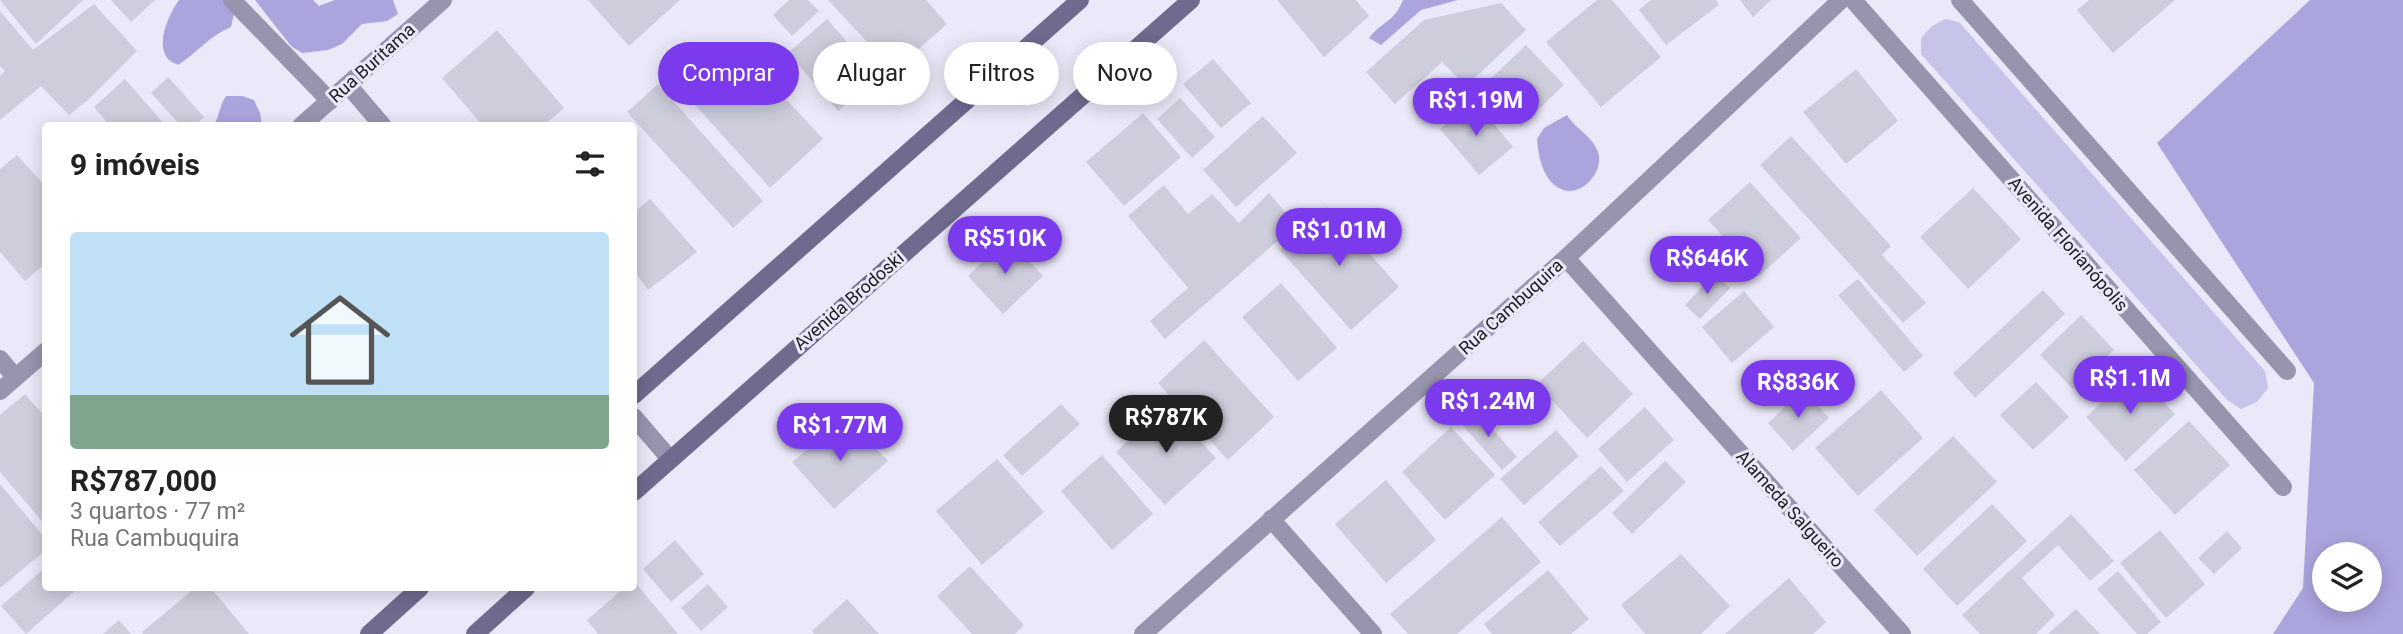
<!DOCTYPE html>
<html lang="pt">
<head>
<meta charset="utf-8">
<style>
	:root { --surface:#fff; --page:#f2f2f2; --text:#222; --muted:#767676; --line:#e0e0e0; --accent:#7c3aed }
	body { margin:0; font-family:Roboto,sans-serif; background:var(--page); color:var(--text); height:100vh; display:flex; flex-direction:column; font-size:26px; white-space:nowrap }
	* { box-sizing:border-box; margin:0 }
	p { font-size:23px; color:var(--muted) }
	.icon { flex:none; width:38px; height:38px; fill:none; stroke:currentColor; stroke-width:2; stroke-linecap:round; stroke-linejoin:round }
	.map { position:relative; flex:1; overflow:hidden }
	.side { position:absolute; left:42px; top:122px; width:595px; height:469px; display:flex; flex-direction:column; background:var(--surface); border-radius:7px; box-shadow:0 4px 18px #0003 }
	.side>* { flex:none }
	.top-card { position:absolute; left:658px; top:42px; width:665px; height:63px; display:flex; gap:14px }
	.fabs { position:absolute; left:2312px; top:542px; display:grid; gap:14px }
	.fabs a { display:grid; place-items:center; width:70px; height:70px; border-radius:50%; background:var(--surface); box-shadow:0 4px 18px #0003; font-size:35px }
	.price { position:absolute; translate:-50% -60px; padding:0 16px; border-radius:24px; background:var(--accent); color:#fff; font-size:23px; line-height:46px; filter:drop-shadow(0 2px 4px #0008) }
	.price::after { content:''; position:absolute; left:50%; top:42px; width:21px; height:16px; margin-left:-10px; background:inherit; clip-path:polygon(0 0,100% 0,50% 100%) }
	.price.selected { background:#222; color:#fff }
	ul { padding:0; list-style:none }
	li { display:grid; align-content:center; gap:14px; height:371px; padding:0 28px }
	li+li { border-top:2px solid var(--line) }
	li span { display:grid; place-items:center; height:217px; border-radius:7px; color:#555 }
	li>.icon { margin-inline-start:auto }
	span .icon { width:126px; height:126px; fill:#fffc; stroke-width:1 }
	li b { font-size:30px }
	h2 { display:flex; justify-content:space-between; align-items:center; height:84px; padding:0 28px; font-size:30px }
	.pill { padding:0 24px; border-radius:32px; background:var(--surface); box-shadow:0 4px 18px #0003; font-size:24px; line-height:63px }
	.pill.selected { background:var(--accent); color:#fff }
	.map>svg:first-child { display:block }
	.green { fill:#c7c4ea }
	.forest { fill:#aba5de; fill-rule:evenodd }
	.building { fill:#cecddc }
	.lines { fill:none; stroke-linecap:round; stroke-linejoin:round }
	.street { stroke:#9795ae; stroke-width:18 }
	.secondary { stroke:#6f6b8f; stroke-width:18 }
	.labels { text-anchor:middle; stroke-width:6; stroke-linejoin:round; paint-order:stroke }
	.street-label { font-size:18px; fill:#1c1c21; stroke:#ebe9f9 }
</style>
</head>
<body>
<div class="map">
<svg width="2403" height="634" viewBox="0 0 2403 634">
	<rect width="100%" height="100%" fill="#ebe9f9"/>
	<path class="green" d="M1945 19 1959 22 2265 371 2268 388 2257 402 2241 409 2227 400 1921 54V38L1932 26Z"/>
	<path class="forest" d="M179 0H229L234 14 231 27C209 36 197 53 178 65 175 63 171 62 168 59 155 44 169 14 179 0Z
		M255 0H313L319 6 335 0H393L398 14 387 21 362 24 342 44 328 50 302 53 291 46Z
		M1403 0H1458L1421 10 1381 45 1369 38C1383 20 1393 24 1403 0Z
		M2310 0H2403V634H2273L2303 588 2314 383 2157 143ZM2324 555H2370V600H2324Z
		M226 96H242L254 100 260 113 262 126H213C220 116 219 106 226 96Z
		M1567 115C1576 130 1592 135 1598 152 1605 173 1579 200 1559 188 1543 180 1538 155 1537 139L1544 128Z"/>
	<path class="building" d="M0 0H83L36 44Z
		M111 0H155L131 22Z
		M588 0H680L629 46Z
		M789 0H808L819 11 792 36 773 15Z
		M828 0H926L947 24 894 71Z
		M1277 0H1356L1369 16 1324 57Z
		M1597 0H1612L1661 57 1601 107 1546 42Z
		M1651 0H1716L1719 5 1666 45 1639 10Z
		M1740 0H1771L1753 17Z
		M2089 0H2175L2113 53 2077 10Z
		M1501 3 1526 30 1466 86 1442 62 1395 104 1366 72 1424 20Z
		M94 4 137 51 88 100 69 115 41 86 0 120V76L5 71 0 66V11L33 50Z
		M827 19 877 76 838 111 788 53Z
		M497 30 564 108 543 126H483L442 78Z
		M1526 45 1564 85 1521 126 1483 86Z
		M747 57 823 139 770 188 695 105Z
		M1213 59 1251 103 1221 128 1183 84Z
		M1856 69 1898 121 1846 164 1803 112Z
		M168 77 204 117 194 126H181L151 93Z
		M125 79 166 126H110L94 107Z
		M658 84 763 201 733 228 627 112Z
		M1180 98 1215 137 1192 158 1157 119Z
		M1474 100 1513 147 1479 175 1440 129Z
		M1143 113 1181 157 1124 206 1086 162Z
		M1263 116 1297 153 1236 207 1203 170Z
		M1791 136 1891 246 1882 255 1926 303 1903 323 1760 165Z
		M17 155 46 187V263L25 281 0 252V169Z
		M1750 182 1801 238 1759 276 1708 220Z
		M1164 185 1188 214 1212 194 1239 223 1269 193 1296 225 1165 339 1150 321 1188 288 1128 216Z
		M1973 188 2021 239 1968 289 1920 237Z
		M650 199 697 252 648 290 634 271V212Z
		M1328 207 1399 287 1351 330 1280 250Z
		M1007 238 1043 276 1003 314 968 276Z
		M1714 274 1730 288 1700 319 1685 305Z
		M1858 279 1923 356 1904 372 1838 295Z
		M1281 283 1337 348 1298 381 1242 317Z
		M2043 290 2065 314 1975 398 1953 373Z
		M1744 291 1774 327 1732 363 1702 327Z
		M2081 315 2114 350 2073 389 2040 355Z
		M1204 340 1274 417 1228 460 1158 383Z
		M1583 341 1633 394 1587 438 1537 384Z
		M2135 371 2175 414 2126 461 2086 417Z
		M2036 382 2069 417 2033 450 2000 415Z
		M1803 390 1829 418 1793 451 1768 423Z
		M1881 390 1923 438 1858 496 1815 448Z
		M25 394 46 418V526L0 472V415Z
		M1061 404 1080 424 1022 476 1003 455Z
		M1167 404 1216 458 1165 505 1116 452Z
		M1645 407 1674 440 1627 482 1598 449Z
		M1474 408 1517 457 1502 470 1459 421Z
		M847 419 888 461 834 509 792 462Z
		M2189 421 2230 465 2175 515 2134 470Z
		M1451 427 1495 475 1445 520 1402 472Z
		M1556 430 1579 456 1524 505 1500 479Z
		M1953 436 1997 482 1917 556 1874 510Z
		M1102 455 1153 514 1112 550 1061 491Z
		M997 459 1044 512 982 565 936 511Z
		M1665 461 1686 482 1632 534 1612 513Z
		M1601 466 1624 491 1560 546 1538 522Z
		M1386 480 1436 540 1386 583 1335 524Z
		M0 484 46 539V550L0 588Z
		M1992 504 2027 541 1957 606 1923 569Z
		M2071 514 2114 561 2090 581 2058 545 2022 578 2055 615 2036 634H1980L1962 615Z
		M1502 517 1541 562 1457 634H1408L1390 614Z
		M2160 530 2205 584 2166 618 2120 563Z
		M2227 531 2242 548 2214 574 2198 558Z
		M675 540 704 574 671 602 643 569Z
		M1681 554 1730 606 1701 634H1645L1621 605Z
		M970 566 1024 625 1015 634H972L937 596Z
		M46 567V588H78L26 634 1 606Z
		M1548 570 1589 619 1571 634H1492L1484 624Z
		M2118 571 2161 622 2147 634H2137L2097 589Z
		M1789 578 1826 622 1813 634H1725Z
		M634 581 678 634H598L587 620 624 588H634Z
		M708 584 728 607 701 631 681 608Z
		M195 588H211L249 634H143L142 632Z
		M847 599 879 634H814L812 631Z
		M2076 609 2100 634H2048Z
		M119 620 131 634H103Z"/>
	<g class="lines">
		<path class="street" d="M232 0 330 101
			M1853 0 2283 487
			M1960 0 2287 371
			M348 85 383 126
			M301 126 443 0
			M1566 258 1902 634
			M0 359 15 377
			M0 391 46 351
			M634 417 670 459
			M1271 519 1373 634
			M1143 634 1566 258 1841 0"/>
		<path class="secondary" d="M634 395 1080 0
			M634 492 1191 0
			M369 634 420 588
			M475 634 526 588"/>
	</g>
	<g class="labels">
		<g class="street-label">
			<text transform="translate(372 63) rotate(-42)" y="6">Rua Buritama</text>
			<text transform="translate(2068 244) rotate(49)" y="6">Avenida Florianópolis</text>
			<text transform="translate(849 301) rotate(-41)" y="6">Avenida Brodoski</text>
			<text transform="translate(1511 307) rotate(-42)" y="6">Rua Cambuquira</text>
			<text transform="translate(1790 509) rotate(48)" y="6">Alameda Salgueiro</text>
		</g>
	</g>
</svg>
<div class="fabs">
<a><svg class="icon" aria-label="layers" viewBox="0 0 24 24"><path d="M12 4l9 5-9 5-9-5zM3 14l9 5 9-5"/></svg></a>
</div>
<b class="price" style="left:1476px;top:138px">R$1.19M</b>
<b class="price" style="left:1339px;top:268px">R$1.01M</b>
<b class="price" style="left:1005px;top:276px">R$510K</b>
<b class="price" style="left:1707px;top:296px">R$646K</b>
<b class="price" style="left:2130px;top:416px">R$1.1M</b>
<b class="price" style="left:1798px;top:420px">R$836K</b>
<b class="price" style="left:1488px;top:439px">R$1.24M</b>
<b class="price selected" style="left:1166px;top:455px">R$787K</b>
<b class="price" style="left:840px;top:463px">R$1.77M</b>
<div class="top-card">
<a class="pill selected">Comprar</a>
<a class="pill">Alugar</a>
<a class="pill">Filtros</a>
<a class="pill">Novo</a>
</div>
<section class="side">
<h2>9 imóveis<svg class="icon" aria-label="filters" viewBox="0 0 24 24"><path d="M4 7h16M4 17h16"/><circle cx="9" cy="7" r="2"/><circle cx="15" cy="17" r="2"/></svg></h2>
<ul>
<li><span style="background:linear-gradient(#bfe0f5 75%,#7fa58c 0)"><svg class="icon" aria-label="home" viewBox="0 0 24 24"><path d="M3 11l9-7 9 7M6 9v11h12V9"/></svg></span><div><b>R$787,000</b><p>3 quartos · 77 m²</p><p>Rua Cambuquira</p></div></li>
</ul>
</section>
</div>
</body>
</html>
